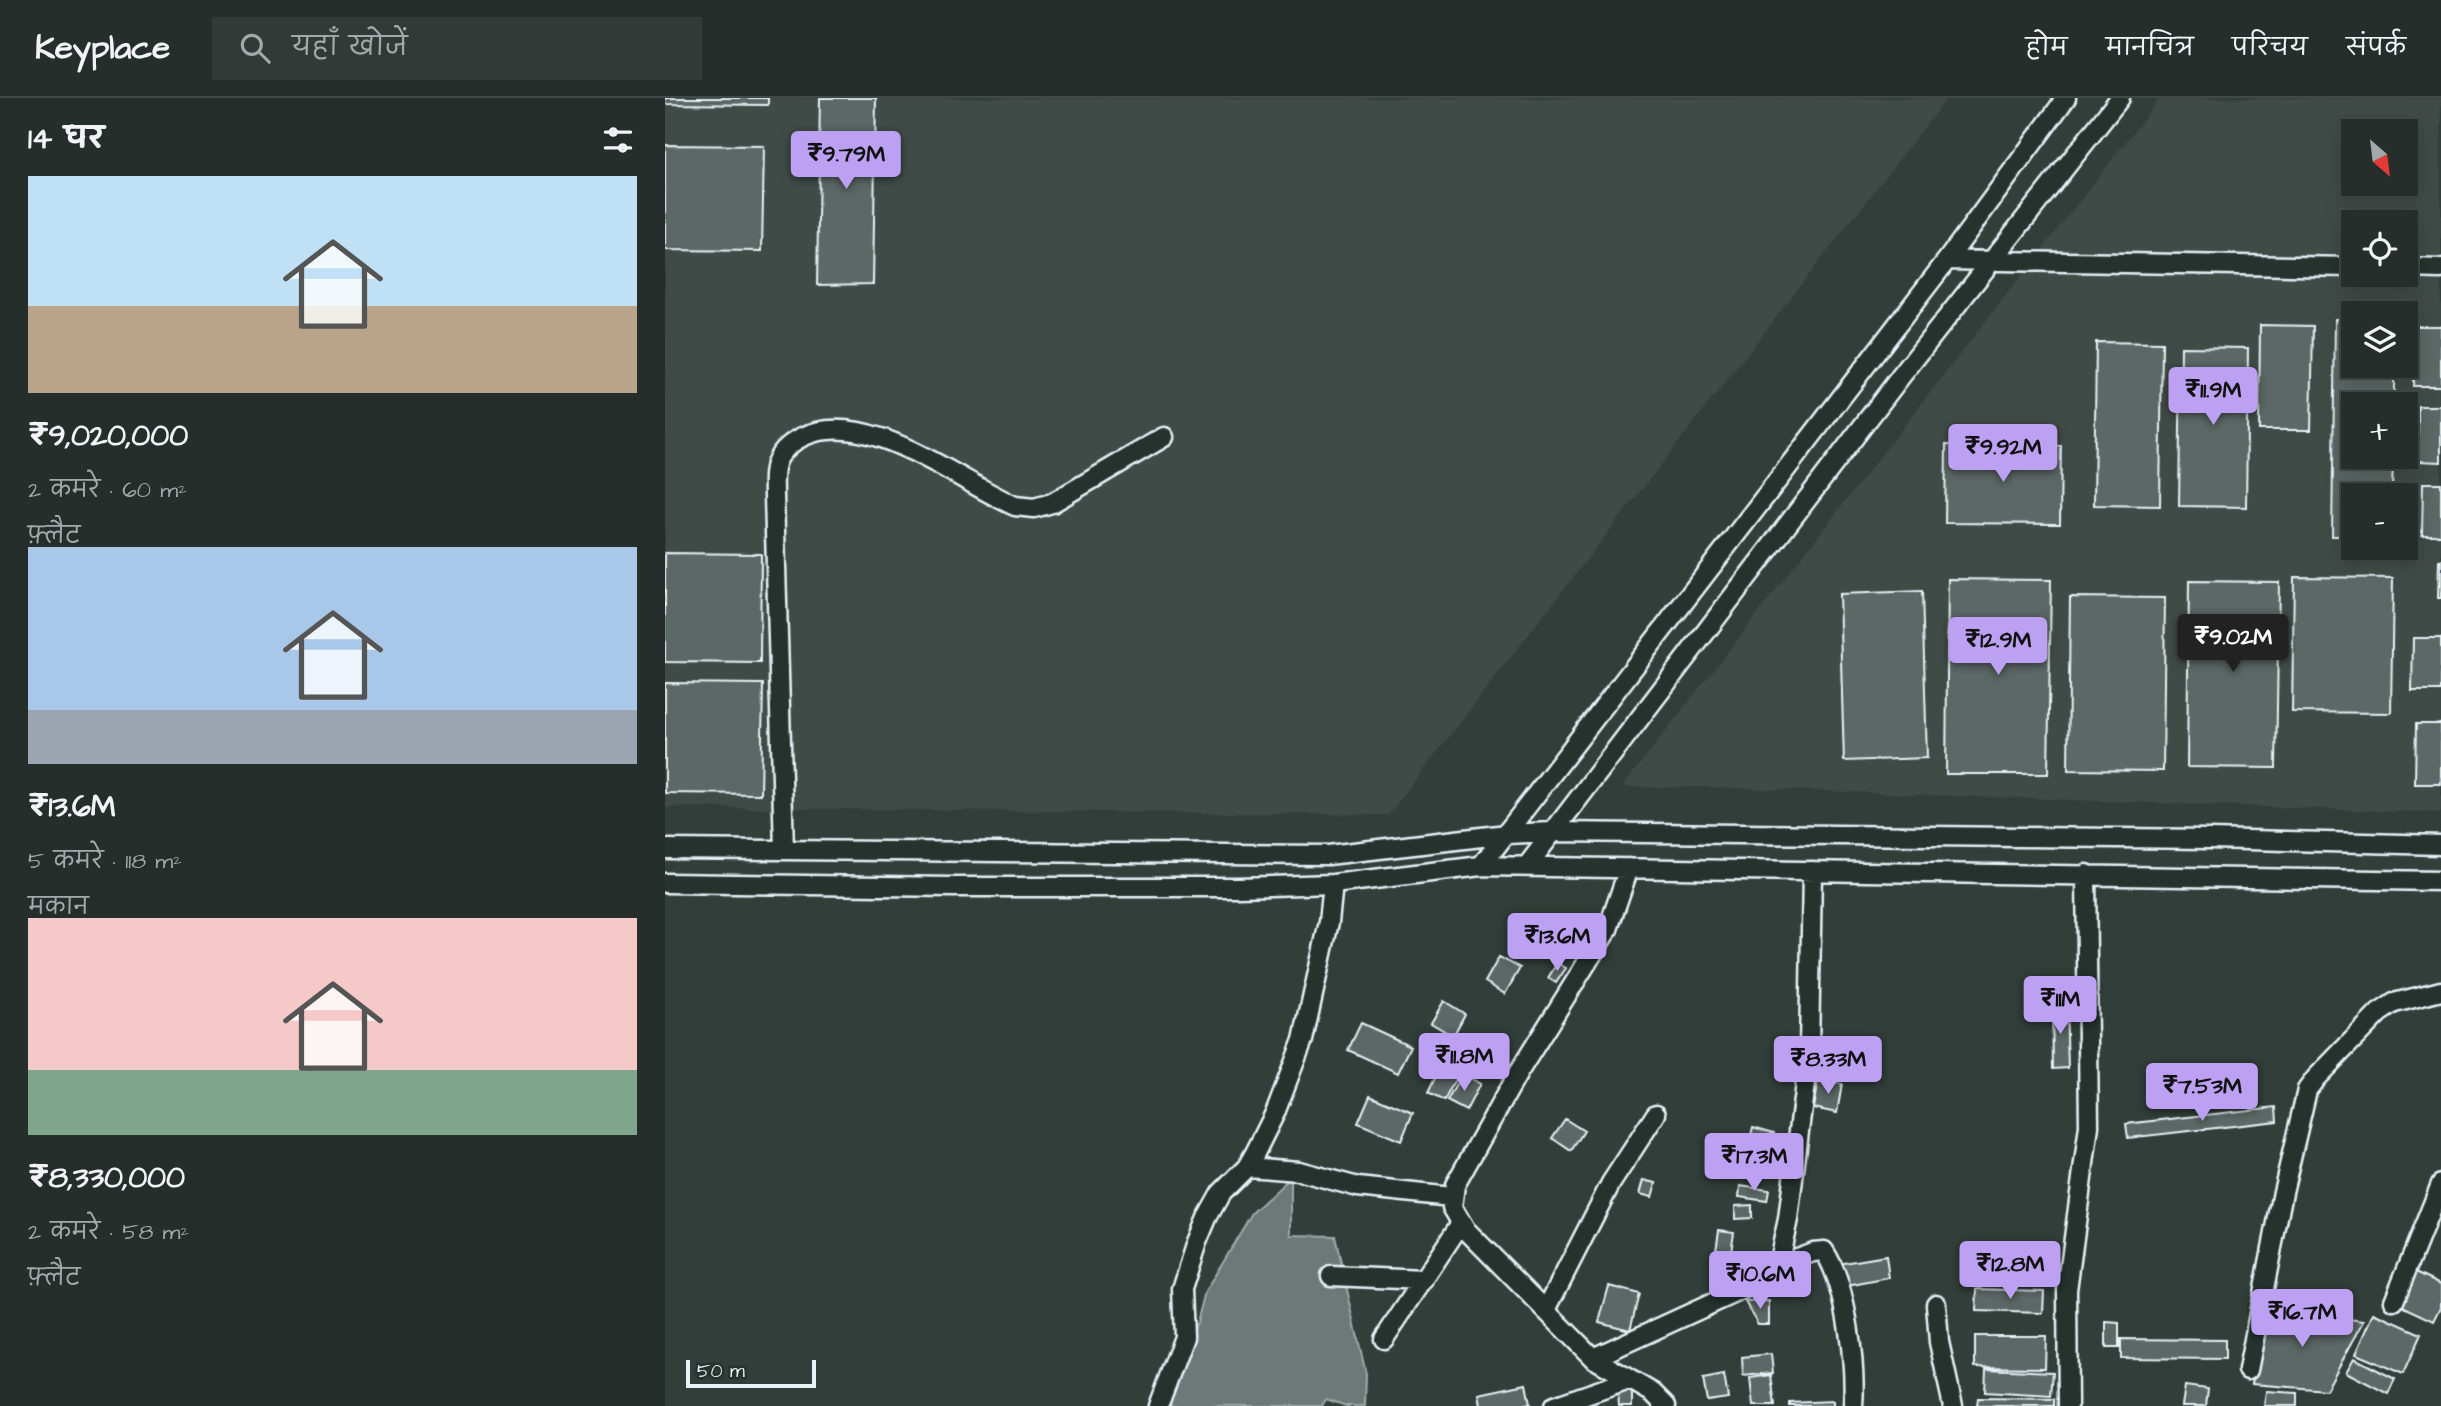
<!DOCTYPE html>
<html lang="hi">
<head>
<meta charset="utf-8">
<style>
	:root { --surface:#262e2b; --page:#323a37; --text:#f1f3f6; --muted:#a4a8a9; --line:#424a47; --accent:#bca0f2 }
	body { margin:0; font-family:"Architects Daughter","Playpen Sans Deva",sans-serif; background:var(--page); color:var(--text); height:100vh; display:flex; flex-direction:column; font-size:26px; white-space:nowrap }
	* { box-sizing:border-box; margin:0 }
	p { font-size:23px; color:var(--muted) }
	.icon { flex:none; width:38px; height:38px; fill:none; stroke:currentColor; stroke-width:2; stroke-linecap:round; stroke-linejoin:round }
	.map { position:relative; flex:1; overflow:hidden }
	.sheet { display:flex; flex-direction:column; background:var(--surface); width:665px }
	.sheet>* { flex:none }
	.needle { width:46px; rotate:152deg }
	.buttons { position:absolute; left:1676px; top:21px; display:grid; gap:14px }
	.buttons a { display:grid; place-items:center; width:77px; height:77px; border-radius:0px; background:var(--surface); box-shadow:0 4px 18px #0003,0 0 0 2px var(--line); font-size:35px }
	.scale { position:absolute; left:21px; bottom:18px; width:130px; box-sizing:border-box; padding-left:7px; border:4px solid #e8f1f8; border-top:0; font-size:19px; line-height:24px; white-space:nowrap; color:#e8f1f8; -webkit-text-stroke:5px #26332d; paint-order:stroke }
	.price { position:absolute; translate:-50% -60px; padding:0 16px; border-radius:7px; background:var(--accent); color:#111; font-size:23px; line-height:46px; filter:drop-shadow(0 2px 4px #0008) }
	.price::after { content:''; position:absolute; left:50%; top:42px; width:21px; height:16px; margin-left:-10px; background:inherit; clip-path:polygon(0 0,100% 0,50% 100%) }
	.price.on { background:#222; color:#fff }
	ul { padding:0; list-style:none }
	li { display:grid; align-content:center; gap:14px; height:371px; padding:0 28px }
	li span { display:grid; place-items:center; height:217px; border-radius:0px; color:#555 }
	li>.icon { margin-inline-start:auto }
	span .icon { width:126px; height:126px; fill:#fffc; stroke-width:1 }
	li b { font-size:30px }
	h2 { display:flex; justify-content:space-between; align-items:center; height:84px; padding:0 28px; font-size:30px }
	header { display:flex; align-items:center; gap:42px; box-sizing:border-box; height:98px; padding:0 35px; background:var(--surface); border-bottom:2px solid var(--line) }
	header strong { font-size:33px }
	nav { display:flex; gap:38px; margin-inline-start:auto; font-size:24px }
	.search { width:490px; height:63px; background:var(--page); display:flex; align-items:center; gap:18px; box-sizing:border-box; padding:0 24px; border-radius:0px; color:var(--muted); font-size:26px }
	main { display:flex; flex:1; min-height:0 }
	.map>svg:first-child { display:block }
	.built { fill:#3f4b46; fill-rule:evenodd }
	.water { fill:#6d7978; stroke:#9ea9ab; stroke-width:2 }
	.building { fill:#5c6865; stroke:#e8f1f8; stroke-width:2 }
	.lines { fill:none; stroke-linecap:round; stroke-linejoin:round }
	.minor-casing { stroke:#e8f1f8; stroke-width:23 }
	.minor { stroke:#26332d; stroke-width:18 }
</style>
</head>
<body>
<header>
<strong>Keyplace</strong>
<div class="search"><svg class="icon" aria-label="search" viewBox="0 0 24 24"><circle cx="10" cy="10" r="6"/><path d="M15 15l6 6"/></svg>यहाँ खोजें</div>
<nav><a>होम</a><a>मानचित्र</a><a>परिचय</a><a>संपर्क</a></nav>
</header>
<main>
<section class="sheet">
<h2>14 घर<svg class="icon" aria-label="filters" viewBox="0 0 24 24"><path d="M4 7h16M4 17h16"/><circle cx="9" cy="7" r="2"/><circle cx="15" cy="17" r="2"/></svg></h2>
<ul>
<li><span style="background:linear-gradient(#bfe0f5 60%,#b9a48a 0)"><svg class="icon" aria-label="home" viewBox="0 0 24 24"><path d="M3 11l9-7 9 7M6 9v11h12V9"/></svg></span><div><b>₹9,020,000</b><p>2 कमरे · 60 m²</p><p>फ़्लैट</p></div></li>
<li><span style="background:linear-gradient(#a9c7e8 75%,#9aa5b1 0)"><svg class="icon" aria-label="home" viewBox="0 0 24 24"><path d="M3 11l9-7 9 7M6 9v11h12V9"/></svg></span><div><b>₹13.6M</b><p>5 कमरे · 118 m²</p><p>मकान</p></div></li>
<li><span style="background:linear-gradient(#f6c9c9 70%,#7fa58c 0)"><svg class="icon" aria-label="home" viewBox="0 0 24 24"><path d="M3 11l9-7 9 7M6 9v11h12V9"/></svg></span><div><b>₹8,330,000</b><p>2 कमरे · 58 m²</p><p>फ़्लैट</p></div></li>
</ul>
</section>
<div class="map">
<svg width="1776" height="1308" viewBox="0 0 1776 1308">
	<rect width="100%" height="100%" fill="#323e39"/>
	<filter id="ink" filterUnits="userSpaceOnUse"><feTurbulence type="fractalNoise" baseFrequency=".0143" numOctaves="2"/><feDisplacementMap in="SourceGraphic" scale="14" xChannelSelector="R" yChannelSelector="G"/><feConvolveMatrix kernelMatrix="1 2 1 2 8 2 1 2 1" color-interpolation-filters="sRGB"/></filter>
	<g filter="url(#ink)">
		<path class="built" d="M0 0H1282L723 717 0 709Z
			M1495 0H1776V715L1040 689H957ZM1689 33H1741V86H1689ZM1689 124H1741V177H1689ZM1689 215H1741V268H1689ZM1689 306H1741V359H1689ZM1689 397H1741V450H1689Z"/>
		<path class="water" d="M626 1079V1137L670 1138 701 1276 700 1308H681L661 1301 657 1308H500L532 1224 540 1194 587 1115Z"/>
		<path class="building" d="M0 0H103V7L0 6Z
			M155 0H211L208 186 152 187Z
			M0 47 99 48 97 153 0 152Z
			M1670 221H1689V268H1729V306H1689V359H1728L1727 397H1689V438H1667Z
			M1595 227 1648 228 1646 332H1594Z
			M1749 228H1776V288H1748Z
			M1431 244 1497 245 1495 408 1429 407Z
			M1516 249 1583 250 1581 409 1514 408Z
			M1753 308H1776V364L1753 363Z
			M1281 347 1396 348 1395 426 1280 425Z
			M1758 385H1776V437H1757Z
			M0 455 96 456 95 565 0 564Z
			M1774 462H1776V500H1773Z
			M1629 479 1728 480 1726 615 1627 614Z
			M1283 481 1386 482 1383 676H1281Z
			M1524 483 1614 484 1611 670 1522 669Z
			M1257 493 1262 660 1179 663 1174 496Z
			M1405 499 1500 500 1498 673 1403 672Z
			M1748 540H1776V593H1747Z
			M0 585 98 586 96 696 0 695Z
			M1751 626H1776V686H1750Z
			M834 859 855 870 840 896 820 884Z
			M892 865 901 870 891 885 883 880Z
			M779 903 800 916 788 938 766 925Z
			M1401 904 1403 970 1388 971 1387 905Z
			M696 925 746 948 733 975 683 952Z
			M777 965 794 974 779 1003 763 995Z
			M797 976 815 986 801 1013 782 1003Z
			M1153 982 1177 986 1172 1015 1148 1010Z
			M705 997 748 1015 736 1043 693 1025Z
			M1611 1009 1612 1023 1463 1040 1461 1026Z
			M900 1021 919 1033 906 1053 887 1040Z
			M1088 1029 1109 1035 1097 1080 1077 1074Z
			M1044 1051 1057 1053 1053 1069 1040 1066Z
			M979 1082 991 1085 987 1099 975 1096Z
			M1075 1088 1104 1092 1102 1103 1074 1099Z
			M1087 1107V1120L1070 1121V1108Z
			M1054 1132 1069 1134 1064 1167 1049 1165Z
			M1221 1158 1224 1180 1177 1189 1173 1166Z
			M1749 1173 1776 1186V1209L1769 1223 1733 1206Z
			M944 1188 974 1196 965 1232 934 1224Z
			M1312 1191 1379 1193 1378 1215 1311 1213Z
			M1104 1203V1226H1093L1080 1204Z
			M1600 1210 1699 1223 1661 1292 1587 1286Z
			M1709 1215 1756 1236 1738 1276 1691 1256Z
			M1441 1224 1454 1225V1250H1441Z
			M1310 1238H1381L1380 1270 1310 1269Z
			M1456 1241 1560 1242V1261L1456 1260Z
			M1106 1256 1108 1275 1078 1278 1077 1259Z
			M1689 1260 1730 1281 1723 1296 1681 1274Z
			M1321 1271 1388 1274 1386 1298 1320 1294Z
			M1059 1277 1063 1300 1042 1303 1038 1281Z
			M1106 1277 1110 1308H1088L1085 1280Z
			M861 1286 865 1306 855 1308H816L814 1296Z
			M1520 1288 1543 1291 1541 1308H1517Z
			M1601 1293 1632 1295V1308H1599Z
			M953 1294H967V1308H954Z
			M1313 1300 1389 1301V1308H1312Z
			M1168 1303V1308H1125V1305Z"/>
		<g class="lines">
			<defs>
				<path id="minor" d="M1282 162 1689 169
					M1741 170 1776 171
					M0 751 663 757 842 736 888 734 1545 741 1776 747
					M119 752 109 397C109 388 108 379 110 370 112 356 125 345 137 339 201 308 291 382 350 408L369 410 387 405 499 339
					M816 768 1282 162 1401 0
					M862 768 1236 278 1455 0
					M964 770 943 831 853 975 790 1087 787 1109 800 1131 928 1260 988 1295 1001 1308
					M0 785 288 789H573L668 786 816 768 1776 783
					M582 1069 634 1073 693 1089 786 1099
					M1113 1167 1123 1121 1144 953 1147 773
					M666 1178 759 1182
					M1729 1203 1776 1086
					M1271 1206 1274 1244 1288 1308
					M881 1212 946 1085 991 1016
					M719 1241 796 1125
					M928 1260 1070 1195 1096 1181 1113 1167 1148 1154 1159 1153C1182 1187 1191 1268 1188 1308
					M1583 1272 1618 1094 1642 992 1651 980 1714 915 1729 905 1776 893
					M493 1308 519 1239 517 1191 532 1144 542 1120 556 1095 582 1069 590 1055 610 1015 638 942 664 824 668 786
					M889 1308 964 1282
					M1403 1308 1402 1192 1424 1028 1421 776"/>
			</defs>
			<use href="#minor" class="minor-casing"/>
			<use href="#minor" class="minor"/>
		</g>
	</g>
</svg>
<div class="buttons">
<a><svg class="needle" viewBox="-14 -14 28 28"><path d="M0-13l5 13h-10z" fill="#e53935"/><path d="M0 13l5-13h-10z" fill="#a4a8a9"/></svg></a>
<a><svg class="icon" aria-label="locate" viewBox="0 0 24 24"><circle cx="12" cy="12" r="6"/><path d="M12 2v4M12 18v4M2 12h4M18 12h4"/></svg></a>
<a><svg class="icon" aria-label="layers" viewBox="0 0 24 24"><path d="M12 4l9 5-9 5-9-5zM3 14l9 5 9-5"/></svg></a>
<a>+</a>
<a>−</a>
</div>
<div class="scale">50 m</div>
<b class="price" style="left:181px;top:93px">₹9.79M</b>
<b class="price" style="left:1548px;top:329px">₹11.9M</b>
<b class="price" style="left:1338px;top:386px">₹9.92M</b>
<b class="price on" style="left:1568px;top:576px">₹9.02M</b>
<b class="price" style="left:1333px;top:579px">₹12.9M</b>
<b class="price" style="left:892px;top:875px">₹13.6M</b>
<b class="price" style="left:1395px;top:938px">₹11M</b>
<b class="price" style="left:799px;top:995px">₹11.8M</b>
<b class="price" style="left:1163px;top:998px">₹8.33M</b>
<b class="price" style="left:1537px;top:1025px">₹7.53M</b>
<b class="price" style="left:1089px;top:1095px">₹17.3M</b>
<b class="price" style="left:1345px;top:1203px">₹12.8M</b>
<b class="price" style="left:1095px;top:1213px">₹10.6M</b>
<b class="price" style="left:1637px;top:1251px">₹16.7M</b>
</div>
</main>
</body>
</html>
